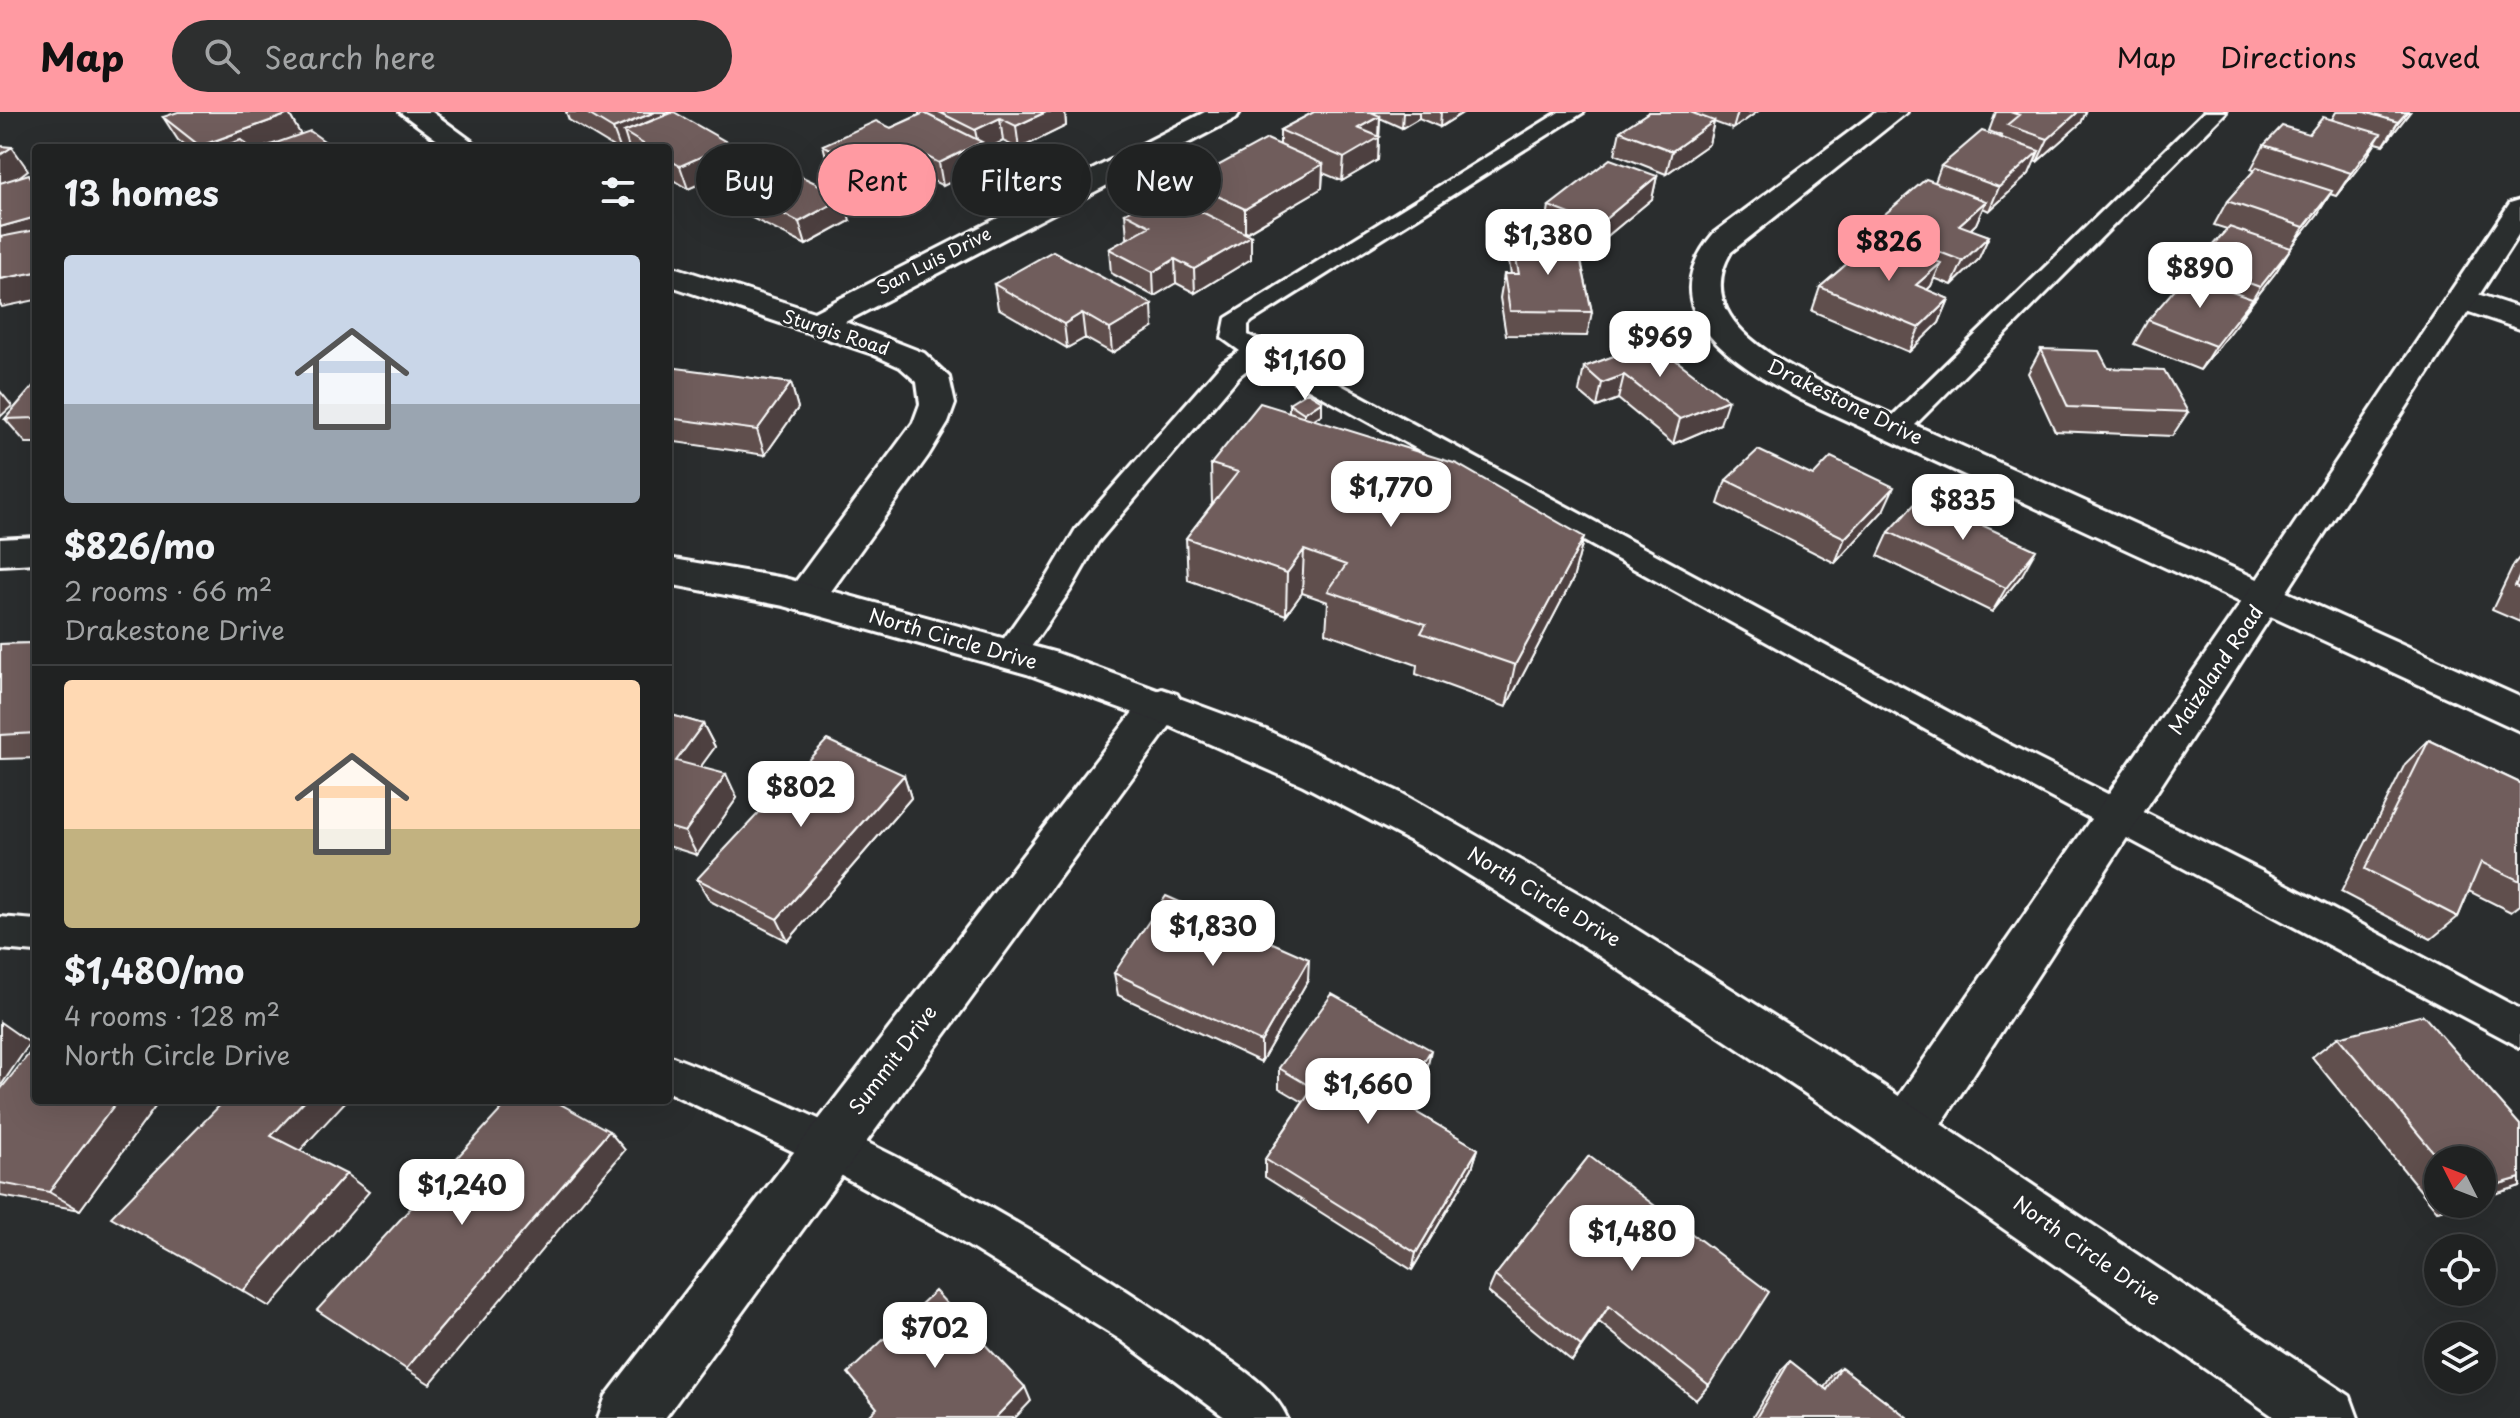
<!DOCTYPE html>
<html lang="en">
<head>
<meta charset="utf-8">
<style>
	:root { --surface:#202222; --page:#2d2f2f; --text:#f1f3f6; --muted:#a2a4a5; --line:#3d3f40; --accent:#ff9aa2 }
	body { margin:0; font-family:"Playpen Sans",sans-serif; background:var(--page); color:var(--text); height:100vh; display:flex; flex-direction:column; font-size:30px; white-space:nowrap }
	* { box-sizing:border-box; margin:0 }
	p { font-size:26px; color:var(--muted) }
	.icon { flex:none; width:44px; height:44px; fill:none; stroke:currentColor; stroke-width:2; stroke-linecap:round; stroke-linejoin:round }
	.map { position:relative; flex:1; overflow:hidden }
	.details { position:absolute; left:32px; top:32px; width:640px; height:960px; display:flex; flex-direction:column; background:var(--surface); border-radius:8px; box-shadow:0 8px 32px #0002,0 0 0 2px var(--line) }
	.details>* { flex:none }
	.guide { position:absolute; left:696px; top:32px; width:760px; height:72px; display:flex; gap:16px }
	.needle { width:52px; rotate:312deg }
	.buttons { position:absolute; left:2424px; top:1034px; display:grid; gap:16px }
	.buttons a { display:grid; place-items:center; width:72px; height:72px; border-radius:50%; background:var(--surface); box-shadow:0 8px 32px #0002,0 0 0 2px var(--line); font-size:40px }
	.price { position:absolute; translate:-50% -68px; padding:0 18px; border-radius:16px; background:#fff; color:#222; font-size:26px; line-height:52px; filter:drop-shadow(0 2px 4px #0008) }
	.price::after { content:''; position:absolute; left:50%; top:48px; width:24px; height:18px; margin-left:-12px; background:inherit; clip-path:polygon(0 0,100% 0,50% 100%) }
	.price.selected { background:var(--accent); color:#111 }
	ul { padding:0; list-style:none }
	li { display:grid; align-content:center; gap:16px; height:424px; padding:0 32px }
	li+li { border-top:2px solid var(--line) }
	li span { display:grid; place-items:center; height:248px; border-radius:8px; color:#555 }
	li>.icon { margin-inline-start:auto }
	span .icon { width:144px; height:144px; fill:#fffc; stroke-width:1 }
	li b { font-size:34px }
	h2 { display:flex; justify-content:space-between; align-items:center; height:96px; padding:0 32px; font-size:34px }
	.tag { padding:0 28px; border-radius:36px; background:var(--surface); box-shadow:0 8px 32px #0002,0 0 0 2px var(--line); font-size:28px; line-height:72px }
	.tag.selected { background:var(--accent); color:#111 }
	header { display:flex; align-items:center; gap:48px; box-sizing:border-box; height:112px; padding:0 40px; background:var(--accent); color:#111 }
	header strong { font-size:38px }
	nav { display:flex; gap:44px; margin-inline-start:auto; font-size:28px }
	.search { width:560px; height:72px; background:var(--page); display:flex; align-items:center; gap:20px; box-sizing:border-box; padding:0 28px; border-radius:44px; color:var(--muted); font-size:30px }
	.map>svg:first-child { display:block }
	.lines { fill:none; stroke-linecap:round; stroke-linejoin:round }
	.lane-casing { stroke:#fff; stroke-width:6 }
	.street-casing { stroke:#fff; stroke-width:6 }
	.secondary-casing { stroke:#fff; stroke-width:6 }
	.primary-casing { stroke:#fff; stroke-width:6 }
	.lane { fill:#2a2d2e; fill-rule:evenodd }
	.street { fill:#2a2d2e; fill-rule:evenodd }
	.secondary { fill:#2a2d2e; fill-rule:evenodd }
	.primary { fill:#2a2d2e; fill-rule:evenodd }
	.wall { fill:#60504e; stroke:#fff; stroke-width:2 }
	.shaded-wall { fill:#4e4140; stroke:#fff; stroke-width:2 }
	.building { fill:#705d5b; stroke:#fff; stroke-width:2 }
	.labels { text-anchor:middle; stroke-width:6; stroke-linejoin:round; paint-order:stroke }
	.far-street-label { font-size:18px; fill:#fff; stroke:#2a2d2e }
	.street-label { font-size:20px; fill:#fff; stroke:#2a2d2e }
</style>
</head>
<body>
<header>
<strong>Map</strong>
<div class="search"><svg class="icon" aria-label="search" viewBox="0 0 24 24"><circle cx="10" cy="10" r="6"/><path d="M15 15l6 6"/></svg>Search here</div>
<nav><a>Map</a><a>Directions</a><a>Saved</a></nav>
</header>
<div class="map">
<svg width="2520" height="1306" viewBox="0 0 2520 1306">
	<rect width="100%" height="100%" fill="#2a2d2e"/>
	<filter id="ink" filterUnits="userSpaceOnUse"><feTurbulence type="fractalNoise" baseFrequency=".0125" numOctaves="2"/><feDisplacementMap in="SourceGraphic" scale="16" xChannelSelector="R" yChannelSelector="G"/><feConvolveMatrix kernelMatrix="1 2 1 2 8 2 1 2 1" color-interpolation-filters="sRGB"/></filter>
	<g filter="url(#ink)">
		<g class="lines">
			<defs>
				<path id="lane" d="M1559 0H1584L1252 209 1248 213V223L2008 632 2265 761 2520 897V935L1984 650 1258 249 1239 264 1098 430 1071 477 1022 548 1011 552 1000 548 995 540 1000 532 1048 464 1076 417 1221 252 1240 239 1222 226 1226 206Z
					M2204 0H2226L1906 322H1886L1882 316 1886 310Z
					M0 805 36 808V840L0 837Z
					M668 943C852 1013 1041 1116 1202 1230 1231 1250 1273 1273 1287 1306H1226L1121 1228 947 1121 824 1054 668 980Z"/>
				<path id="street" d="M400 0H432L481 36H448Z
					M1205 0H1240L1236 6 845 210 924 241 949 265 955 292 948 311 928 344 819 496 805 500 791 496 785 486 791 476 913 311 920 292 917 270 900 255 872 242 668 173V153L814 200Z
					M1876 0H1907L1731 140C1691 207 1778 248 1826 273L2520 585V619L1802 288C1737 254 1646 201 1714 121Z
					M2462 177 2520 196V217L2451 194 2446 187 2451 180Z
					M1162 577 1177 582 1183 593 1177 604 665 1306H598L606 1284 1147 582Z"/>
				<path id="secondary" d="M2520 88V120L1927 1034 1908 1041 1889 1034 1881 1016 1889 998 2250 478 2510 91Z"/>
				<path id="primary" d="M36 425V451L0 453V427Z
					M668 446 784 466 1057 541 1266 618 1401 681 1590 788 1861 959 2350 1284 2358 1306H2276L1893 1040 1596 842 1435 742 1303 673 1167 613 1027 562 784 494 668 472Z"/>
			</defs>
			<use href="#lane" class="lane-casing"/>
			<use href="#street" class="street-casing"/>
			<use href="#secondary" class="secondary-casing"/>
			<use href="#primary" class="primary-casing"/>
			<use href="#lane" class="lane"/>
			<use href="#street" class="street"/>
			<use href="#secondary" class="secondary"/>
			<use href="#primary" class="primary"/>
		</g>
		<path class="wall" d="M566 0H672L736 52 850 109 806 133 718 89 711 67 688 77 668 65V36H615L569 8Z
			M919 0H1065L1066 14 1019 37 1003 29 983 39 985 53 943 74 918 61 875 81 829 56 823 33 891 16 919 3Z
			M1314 0H1464L1440 15 1419 6 1402 16 1380 6 1378 48 1342 69 1323 61 1322 76 1246 121 1251 124V147L1195 181 1176 171 1154 184 1111 161 1109 137 1129 126 1127 125 1125 101 1189 94 1188 70 1280 33V18Z
			M1649 0H1757L1733 17 1714 10 1709 32 1666 62 1615 42 1620 19Z
			M1996 0H2086L2081 11 2037 50 2034 49 2029 62 1989 99 1983 96 1976 112 1970 118 1989 124 1978 148 1952 173 1934 166 1931 174 1927 178 1949 187 1939 211 1909 240 1812 199 1820 175 1863 138 1871 114 1935 70 1941 54 2001 26 2002 24 1989 19Z
			M2336 0H2410L2384 33 2376 31 2366 46 2336 84 2330 82 2317 103 2290 137 2276 160 2200 258 2134 232 2148 208 2189 164 2196 152 2227 117 2214 113 2227 89 2255 58 2251 57 2264 33 2309 22 2332 7Z
			M289 2 300 22 334 36H188L178 28 163 5Z
			M1657 64 1652 87 1593 136 1577 130 1592 200 1587 224 1506 223 1500 186 1504 162H1511L1509 150 1512 127H1569L1545 118 1549 94Z
			M994 172 1153 216 1112 241 1085 226 1067 236 998 196Z
			M1652 230 1720 312 1673 332 1618 287 1597 295 1579 280 1584 255Z
			M2041 237 2108 256 2188 300 2172 324 2055 319 2028 261Z
			M668 256 791 271 798 296 765 343 668 329Z
			M36 271V331H26L5 307Z
			M1322 289V302L1313 308 1584 425 1573 467 1506 595 1416 562 1417 553 1326 521 1328 490 1302 481 1286 503 1188 468 1186 426 1212 392 1211 352 1289 300V291Z
			M1726 368 1883 399 1835 451 1718 392Z
			M1889 420 2022 463 1992 500 1878 444Z
			M2520 445V510L2492 498 2514 452Z
			M36 531V646L0 647V532Z
			M668 602 703 612 715 635 700 655 737 686 697 743 668 734Z
			M2429 628 2520 671V793L2511 800 2469 779 2458 805 2431 827 2341 780 2405 652Z
			M904 663 911 686 788 829 710 789 697 767Z
			M1114 861 1308 868 1261 950 1118 883Z
			M2338 925 2520 1074 2482 1086V1048H2438V1092H2461L2437 1099 2312 945Z
			M1279 956 1427 958 1413 980 1418 983 1414 999 1478 1037 1472 1056 1412 1158 1265 1065V1047L1303 990 1279 976Z
			M0 978 36 988H160L80 1098 0 1084Z
			M1589 1044 1709 1273 1696 1288 1599 1210 1572 1249 1488 1180 1495 1164Z
			M1790 1249 1824 1276 1832 1262 1841 1255 1908 1306H1752L1782 1257Z"/>
		<path class="shaded-wall" d="M655 0H672L624 20 629 36H620L613 17Z
			M1046 0H1065L1066 14 1019 37 1016 14Z
			M1403 0H1419V6L1402 16Z
			M1441 0H1464L1440 15Z
			M1738 0H1757L1733 17Z
			M2078 0H2086L2081 11 2037 50 2048 27Z
			M2407 0H2410L2384 33 2398 10Z
			M289 2 302 25 273 36H202L200 34Z
			M1380 4 1378 48 1342 69 1344 46 1358 16Z
			M1000 6 1003 29 983 39 985 53 943 74 939 51 978 32 975 18Z
			M1714 9 1709 32 1666 62 1672 39Z
			M2381 22 2366 46 2336 84 2351 61Z
			M730 32 737 55 710 65 711 67 688 77 680 54Z
			M12 35 28 58 0 79V43Z
			M913 37 918 61 875 81 870 58Z
			M2039 39 2029 62 1989 99 1999 75Z
			M1323 52 1322 76 1245 121V97Z
			M1657 64 1652 87 1593 136 1598 113Z
			M2332 79 2317 103 2290 137 2276 160 2245 199 2260 175 2290 138 2304 115Z
			M845 85 850 109 806 133 799 110Z
			M1986 89 1976 112 1949 137 1959 113Z
			M36 105V134L0 144V115Z
			M1251 124V147L1195 181 1194 157Z
			M1989 124 1978 148 1952 173 1963 149Z
			M1175 147 1176 171 1154 184 1153 160Z
			M1941 151 1931 174 1906 198 1916 173Z
			M36 160V188L2 195 0 192V167Z
			M1949 187 1939 211 1909 240 1919 216Z
			M2252 187 2237 211 2200 258 2215 234Z
			M1152 192 1153 216 1112 241 1110 217Z
			M1082 201 1085 226 1067 236 1064 212Z
			M1624 263 1618 287 1597 295 1602 271Z
			M791 271 798 296 765 343 757 318Z
			M0 279 12 294 0 305Z
			M1728 288 1720 312 1673 332 1680 307Z
			M1322 289V302L1304 313V301Z
			M1894 375 1883 399 1835 451 1845 426Z
			M1584 425 1573 467 1506 595 1515 553Z
			M1304 438 1302 481 1286 503 1287 461Z
			M2036 438 2022 463 1992 500 2006 476Z
			M703 612 715 635 688 672 676 649Z
			M726 662 737 686 697 743 685 720Z
			M904 663 911 686 788 829 777 807Z
			M1309 847 1308 868 1261 950V930Z
			M0 910 30 931 0 975Z
			M1431 938 1427 958 1403 996 1407 977Z
			M1418 983 1414 1003 1409 996Z
			M118 988H160L80 1098 49 1080Z
			M305 988H347L296 1043 271 1024Z
			M609 1019 625 1038 430 1272 406 1257Z
			M1478 1037 1472 1056 1412 1158 1416 1141Z
			M346 1062 369 1080 270 1195 243 1179Z
			M2520 1066V1074L2482 1086V1077Z
			M2450 1092H2461L2437 1099Z
			M1609 1194 1599 1210 1572 1249 1581 1234Z
			M1025 1275 1031 1289 1015 1306H995Z"/>
		<path class="building" d="M178 0H286L289 2 200 34 163 5Z
			M585 0H655L613 17Z
			M674 0 730 32 680 54 668 47V36H650L624 20Z
			M939 0H1046L1016 14 1000 6 975 18Z
			M1314 0H1371L1380 4 1358 16 1380 25 1344 46 1280 18Z
			M1649 0H1690L1714 9 1672 39 1620 19Z
			M2010 0H2078L2048 27 2007 13 2019 3Z
			M2364 0H2407L2398 10Z
			M924 1 982 30 939 51 913 37 870 58 823 33 876 9 891 16Z
			M2323 5 2381 22 2351 61 2264 33 2282 14 2309 22Z
			M310 19 334 36H262Z
			M1982 19 2039 39 1999 75 1941 54Z
			M1267 27 1323 52 1245 97 1188 70Z
			M241 28 251 36H218Z
			M0 34 12 35 0 43Z
			M756 43 845 85 799 110 710 65Z
			M1610 47 1657 64 1598 113 1549 94Z
			M2257 55 2332 79 2304 115 2227 89Z
			M29 62 36 76V105L0 115V71Z
			M1926 67 1986 89 1959 113 1989 124 1963 149 1871 114Z
			M1163 81 1251 124 1194 157 1175 147 1153 160 1109 137 1150 114 1125 101Z
			M2229 115 2291 136 2260 175 2196 152Z
			M36 118V160L0 167V125Z
			M1877 126 1941 151 1916 173 1949 187 1919 216 1820 175Z
			M1512 127H1576L1592 200 1510 199 1504 162H1519Z
			M1053 139 1152 192 1110 217 1082 201 1064 212 994 172Z
			M2186 164 2252 187 2215 234 2148 208Z
			M1652 230 1728 288 1680 307 1624 263 1602 271 1584 255Z
			M2041 237 2099 239 2108 256 2164 258 2188 300 2068 295Z
			M669 255 791 271 757 318 668 306Z
			M36 271V306L5 307Z
			M1307 280 1322 289 1304 301 1289 291Z
			M1260 291 1457 352 1584 425 1515 553 1421 521 1426 512 1328 479 1346 453 1304 438 1287 461 1186 426 1238 360 1211 352Z
			M1758 338 1813 364 1831 345 1894 375 1845 426 1726 368Z
			M1921 385 2036 438 2006 476 1889 420Z
			M2520 463V476L2515 474Z
			M36 531V621L0 623V532Z
			M668 602 703 612 676 649 726 662 685 720 668 715Z
			M827 628 904 663 777 807 697 767Z
			M2429 628 2520 671V769L2481 750 2458 805 2365 757Z
			M1166 784 1309 847 1261 930 1114 861Z
			M1332 882 1431 938 1407 977 1418 983 1409 996 1478 1037 1416 1141 1265 1047 1313 976 1279 956Z
			M2423 903 2520 1013V1066L2482 1077V1048H2440L2338 925Z
			M36 933V988H118L49 1080 0 1071V978Z
			M225 988H305L271 1024 346 1062 243 1179 111 1105Z
			M510 988H553L609 1019 406 1257 317 1198Z
			M1589 1044 1769 1180 1709 1273 1609 1194 1581 1234 1495 1164Z
			M935 1179 1025 1275 995 1306H867L877 1296 848 1261Z
			M1790 1249 1827 1278 1841 1255 1908 1306H1756Z"/>
	</g>
	<g class="labels">
		<g class="far-street-label">
			<text transform="translate(934 149) rotate(-27)" y="6">San Luis Drive</text>
			<text transform="translate(836 221) rotate(18)" y="6">Sturgis Road</text>
		</g>
		<g class="street-label">
			<text transform="translate(1845 290) rotate(26)" y="7">Drakestone Drive</text>
			<text transform="translate(953 527) rotate(16)" y="7">North Circle Drive</text>
			<text transform="translate(2216 558) rotate(-56)" y="7">Maizeland Road</text>
			<text transform="translate(1544 785) rotate(31)" y="7">North Circle Drive</text>
			<text transform="translate(893 948) rotate(-53)" y="7">Summit Drive</text>
			<text transform="translate(2087 1139) rotate(35)" y="7">North Circle Drive</text>
		</g>
	</g>
</svg>
<div class="buttons">
<a><svg class="needle" viewBox="-14 -14 28 28"><path d="M0-13l5 13h-10z" fill="#e53935"/><path d="M0 13l5-13h-10z" fill="#a2a4a5"/></svg></a>
<a><svg class="icon" aria-label="locate" viewBox="0 0 24 24"><circle cx="12" cy="12" r="6"/><path d="M12 2v4M12 18v4M2 12h4M18 12h4"/></svg></a>
<a><svg class="icon" aria-label="layers" viewBox="0 0 24 24"><path d="M12 4l9 5-9 5-9-5zM3 14l9 5 9-5"/></svg></a>
</div>
<b class="price" style="left:1548px;top:165px">$1,380</b>
<b class="price selected" style="left:1889px;top:171px">$826</b>
<b class="price" style="left:2200px;top:198px">$890</b>
<b class="price" style="left:1660px;top:267px">$969</b>
<b class="price" style="left:1305px;top:290px">$1,160</b>
<b class="price" style="left:1391px;top:417px">$1,770</b>
<b class="price" style="left:1963px;top:430px">$835</b>
<b class="price" style="left:801px;top:717px">$802</b>
<b class="price" style="left:1213px;top:856px">$1,830</b>
<b class="price" style="left:1368px;top:1014px">$1,660</b>
<b class="price" style="left:462px;top:1115px">$1,240</b>
<b class="price" style="left:1632px;top:1161px">$1,480</b>
<b class="price" style="left:935px;top:1258px">$702</b>
<div class="guide">
<a class="tag">Buy</a>
<a class="tag selected">Rent</a>
<a class="tag">Filters</a>
<a class="tag">New</a>
</div>
<section class="details">
<h2>13 homes<svg class="icon" aria-label="filters" viewBox="0 0 24 24"><path d="M4 7h16M4 17h16"/><circle cx="9" cy="7" r="2"/><circle cx="15" cy="17" r="2"/></svg></h2>
<ul>
<li><span style="background:linear-gradient(#c9d6e8 60%,#9aa5b1 0)"><svg class="icon" aria-label="home" viewBox="0 0 24 24"><path d="M3 11l9-7 9 7M6 9v11h12V9"/></svg></span><div><b>$826/mo</b><p>2 rooms · 66 m²</p><p>Drakestone Drive</p></div></li>
<li><span style="background:linear-gradient(#ffd9b3 60%,#c2b280 0)"><svg class="icon" aria-label="home" viewBox="0 0 24 24"><path d="M3 11l9-7 9 7M6 9v11h12V9"/></svg></span><div><b>$1,480/mo</b><p>4 rooms · 128 m²</p><p>North Circle Drive</p></div></li>
</ul>
</section>
</div>
</body>
</html>
